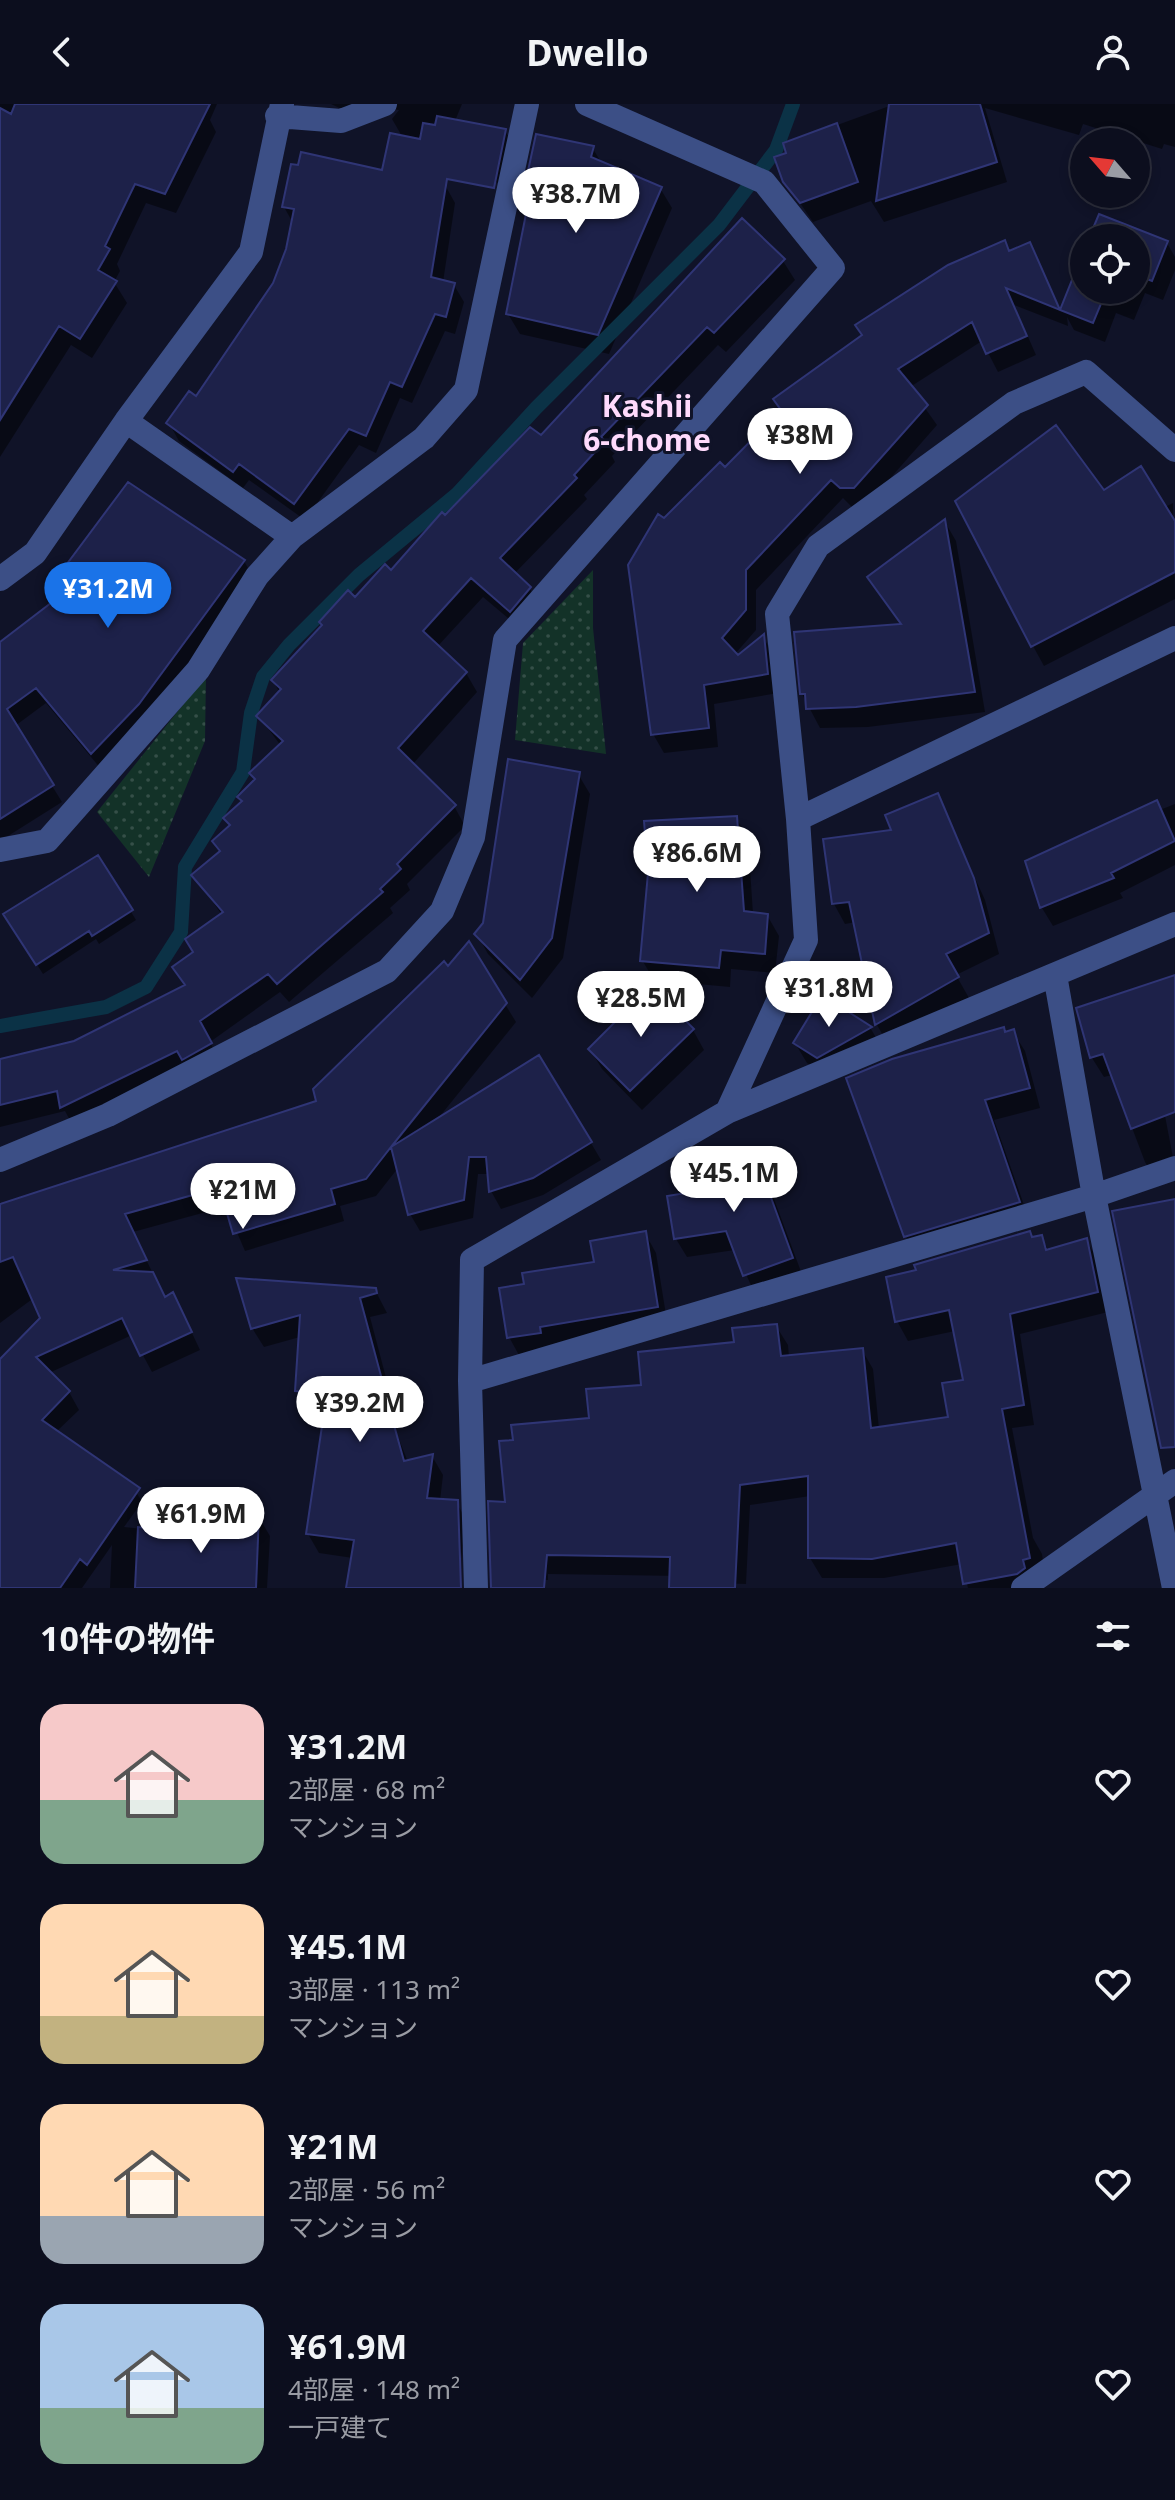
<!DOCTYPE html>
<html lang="ja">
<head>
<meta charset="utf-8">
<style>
	:root { --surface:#0c0e1e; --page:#1a1c2b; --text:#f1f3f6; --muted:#9a9ca4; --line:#2c2e3c; --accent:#1a73e8 }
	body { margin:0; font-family:"Noto Sans","Noto Sans JP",sans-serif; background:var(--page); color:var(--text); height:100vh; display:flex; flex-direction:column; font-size:30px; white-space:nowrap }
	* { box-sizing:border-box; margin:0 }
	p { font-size:26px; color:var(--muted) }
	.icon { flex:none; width:44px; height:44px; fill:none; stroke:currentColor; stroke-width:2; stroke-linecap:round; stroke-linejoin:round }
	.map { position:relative; height:1484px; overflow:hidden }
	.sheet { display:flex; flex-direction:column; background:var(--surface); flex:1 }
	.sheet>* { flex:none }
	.needle { width:52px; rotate:298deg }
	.fabs { position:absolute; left:1070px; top:24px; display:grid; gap:16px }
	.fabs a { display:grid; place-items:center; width:80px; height:80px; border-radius:50%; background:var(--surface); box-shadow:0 4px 12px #0003,0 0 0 2px var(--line); font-size:40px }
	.price { position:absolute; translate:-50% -68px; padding:0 18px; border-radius:28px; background:#fff; color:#222; font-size:26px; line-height:52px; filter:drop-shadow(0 2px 4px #0008) }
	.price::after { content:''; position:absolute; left:50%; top:48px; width:24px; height:18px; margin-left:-12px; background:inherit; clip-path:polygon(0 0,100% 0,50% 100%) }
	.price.on { background:var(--accent); color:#fff }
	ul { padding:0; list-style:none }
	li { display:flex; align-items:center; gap:24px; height:200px; padding:0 40px }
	li span { display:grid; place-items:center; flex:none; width:224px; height:160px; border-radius:24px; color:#555 }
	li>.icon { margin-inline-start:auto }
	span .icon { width:96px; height:96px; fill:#fffc; stroke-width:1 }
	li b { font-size:34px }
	h2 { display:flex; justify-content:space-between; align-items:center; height:96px; padding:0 40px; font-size:34px }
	header { display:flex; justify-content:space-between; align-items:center; height:104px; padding:0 40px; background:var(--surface); font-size:36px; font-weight:700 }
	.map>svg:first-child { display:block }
	.green { fill:url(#green-dots) }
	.shadow { fill:#0007 }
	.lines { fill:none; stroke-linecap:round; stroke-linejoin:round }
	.stream { stroke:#0b3246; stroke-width:14 }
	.building { fill:#1d2149; stroke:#2f3575; stroke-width:2 }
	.minor { stroke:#3c4f86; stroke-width:24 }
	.labels { text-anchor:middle; stroke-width:6; stroke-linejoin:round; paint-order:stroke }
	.neighbourhood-label { font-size:30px; font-weight:bold; fill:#ffdafc; stroke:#101328 }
</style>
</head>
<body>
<header><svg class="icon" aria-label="back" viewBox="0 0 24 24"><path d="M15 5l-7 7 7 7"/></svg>Dwello<svg class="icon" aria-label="person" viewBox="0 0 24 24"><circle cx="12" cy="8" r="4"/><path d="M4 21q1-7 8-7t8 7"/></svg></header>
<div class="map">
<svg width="1175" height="1484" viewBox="0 0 1175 1484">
	<defs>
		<pattern id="green-dots" width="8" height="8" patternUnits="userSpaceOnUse" patternTransform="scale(2)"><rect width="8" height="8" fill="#133228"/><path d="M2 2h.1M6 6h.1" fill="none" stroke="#354f48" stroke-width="1.8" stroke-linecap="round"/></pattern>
	</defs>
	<rect width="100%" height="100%" fill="#101328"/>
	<path class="green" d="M593 466V524L606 650 515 636 523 539Z
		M206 572 205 637 149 773 97 708Z"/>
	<path class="shadow" d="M0 0H217L210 16 216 28 176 109 146 99 117 160 120 167 114 178 127 199 92 254 71 241 0 353Z
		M331 0H462L455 17 505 27 517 47 509 84 403 34 392 15 399 6 393 5 365 16Z
		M895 0H1175V43L1164 40 1162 45 1083 20 1079 31 985 4 1007 78 884 118 871 97 813 118 785 77 789 50 785 40Z
		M592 43 602 60 660 84 672 104 609 250 520 230 508 210Z
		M445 81 455 99 443 178 454 181 464 198 455 230 445 227 412 299 400 294 376 349 359 341 305 416 249 376 243 384 179 337 169 319 197 295 275 180 293 119 284 103Z
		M1119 120 1167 139 1175 153V166L1163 196 1145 189 1134 216 1116 209 1105 238 1074 226 1067 213 1068 222 1014 201 1036 251 998 268 982 237 910 283 937 321 865 403H852L843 394 756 486V526L735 550 738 553 763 533 774 552 778 589 714 600 718 643 664 649 653 630 665 417 725 366 1010 149 1029 141 1062 208 1084 152V186H1136V134H1091Z
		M783 157 795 176 726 248 718 241 612 352 615 358 584 391 587 395 514 470 530 485 541 504 522 526 483 493 437 543 466 569 477 588 412 661 454 702 465 722 407 780 410 786 390 804 393 809 289 898 280 888 210 938 221 959 73 1022 65 1007 0 1023V957L75 939 186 883 174 863 195 849 222 811 194 771 221 749 231 723 225 714 243 699 256 677 251 670 281 642 259 612 280 589 273 577 348 489 355 496 541 333Z
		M1104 388 1165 403 1173 399 1175 495 1044 562 1033 542Z
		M945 418 956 437 985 608 868 623 820 624 802 590 902 522 870 474Z
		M244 457 253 473 147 616 101 665 46 599 15 622 62 698 0 737V541L58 496 51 484Z
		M578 670 590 690 563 854 532 894 488 850 477 830Z
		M937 691 985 796 999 850 956 871 969 894 888 940 877 921 856 818 845 820 834 800 894 728Z
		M1175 700V761L1120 789 1123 794 1053 822 1042 804 1027 758Z
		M736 714 748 734 753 810 767 811 779 832 775 869 731 865 730 883 654 876 642 856Z
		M98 754 136 816 99 840 96 835 43 870 11 820Z
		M505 900 516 918 436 1017 591 1039 601 1056 543 1091 501 1105 491 1087 490 1070H478L473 1114 420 1127 410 1110 398 1064 376 1092 340 1102 344 1117 245 1147 229 1110 221 1112 217 1105 133 1128 165 1195 182 1208 200 1246 152 1268 132 1231 49 1269 69 1288 79 1306 56 1328 132 1381 142 1398 124 1423 203 1431 213 1437 258 1412 270 1432 267 1484H110L112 1441 82 1484H0V1258L79 1177 70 1167 0 1219V1098L8 1108 319 998Z
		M832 900 871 925 882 944 829 973 807 959 795 939Z
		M1079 906 1145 907 1175 1064 1157 1078 1145 1058 1112 971 1104 973 1092 954Z
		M693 926 704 946 642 1006 602 965 590 945Z
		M1013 928 1025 947 1040 1004 994 1016 1030 1118 917 1152 906 1132Z
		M753 1049 764 1068 803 1173 755 1190 735 1146 687 1153 676 1135 713 1087Z
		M645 1129 656 1149 668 1223 520 1253 509 1233 526 1182 596 1160Z
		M1041 1133 1049 1147 1086 1136 1098 1156 1108 1208 1020 1230 1034 1321 1012 1324 1033 1434 1042 1450 1046 1477 1036 1484H968L962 1460 884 1474H822L810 1454V1392L750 1401 746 1480 683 1478 680 1472 548 1470V1476L511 1475 507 1400 515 1338 591 1316 643 1282 776 1222 788 1241 789 1253 862 1246 873 1265 879 1325 951 1315 966 1278 955 1227 908 1237 897 1217Z
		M375 1186 387 1209 370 1213 394 1304 393 1320 408 1358 432 1352 443 1371 440 1397 456 1398 467 1417 456 1484H348L353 1454 319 1449 308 1430 325 1320 308 1306 297 1286 300 1233 264 1243 252 1224Z"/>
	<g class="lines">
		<path class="stream" d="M0 922 106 903 146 883 181 828 185 763 243 668 251 609 263 573 289 541 359 471 457 390 536 304 719 121 776 46 793 0"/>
	</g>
	<path class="building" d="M15 0H210L165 90 135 80 105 142 110 145 98 166 117 177 80 235 59 222 0 316V4L11 10Z
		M889 0H980L997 58 876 97Z
		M437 12 506 25 494 84 447 75 431 173 455 179 446 213 435 210 402 283 390 278 366 332 349 325 294 400 239 360 233 368 166 319 189 287 196 292 273 179 286 145 294 105 282 103 291 60 298 61 301 48 382 66 390 29 420 35 423 19 435 21Z
		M837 19 858 78 800 99 783 78 774 53 786 49 783 39Z
		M536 30 594 42 591 53 662 83 598 231 506 210 527 105 528 91 523 90Z
		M1099 110 1168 137 1152 177 1136 171V134H1089Z
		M742 114 785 155 714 229 707 223 601 333 605 337 574 371 577 374 500 454 531 483 510 508 471 474 423 527 467 568 398 644 456 701 397 760 401 765 380 785 383 788 277 880 268 870 200 917 212 939 182 956 177 947 60 1004 57 987 0 1001V955L74 937 185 881 172 863 193 848 185 835 223 808 191 771 220 747 212 737 230 721 223 714 242 697 237 693 255 675 249 669 283 637 256 612 281 585 271 576 322 521 319 518 348 486 355 493 385 460 391 466 442 408 445 411 530 323 541 331Z
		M1005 136 1009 147 1030 138 1060 206 1006 184 1027 232 986 250 972 218 898 265 928 301 854 384H840L831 376 746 466V506L722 534 738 551 764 530 768 570 704 581 709 624 651 631 628 461 658 410 664 414 720 358 725 363 781 306 773 295 862 231 855 221 948 161Z
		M1084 146V186H1128L1123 198 1105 190 1093 219 1060 206Z
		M1056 321 1104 386 1141 362 1175 417V468L1031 543 955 397Z
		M128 378 245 456 139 600 91 650 36 584 7 605 54 681 0 715V538L60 492 49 484Z
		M945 415 975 588 856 603 806 605 805 590H800L794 528 901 520 867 473Z
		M508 655 580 668 552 834 520 876 474 830 483 819Z
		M938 689 974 774 989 829 946 850 959 873 875 921 849 798 832 800 823 735 891 726 885 711Z
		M1157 696 1175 737 1111 769 1114 774 1040 804 1025 757Z
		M737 712 744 807 768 810 765 850 721 846 719 864 640 857 648 769 644 717Z
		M98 751 133 806 92 832 89 827 36 861 3 810Z
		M469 837 507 899 391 1043 539 951 592 1038 533 1074 489 1088 486 1053H469L464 1096 408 1111 391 1043 366 1075 331 1085 335 1100 233 1130 222 1092 209 1095 207 1087 125 1110 147 1156 113 1166 153 1168 165 1193 173 1188 192 1228 140 1252 122 1214 36 1253 70 1287 42 1316 140 1384 87 1461 80 1455 60 1484H0V1255L40 1214 13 1153 0 1158V1100L316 997 313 985 444 857 448 862Z
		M1175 871V1008L1131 1025 1103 950 1090 954 1076 904Z
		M651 882 694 925 630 987 588 945Z
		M818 898H833L872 923 817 954 793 939Z
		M1004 923 1005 928 1014 925 1030 984 985 996 1020 1098 904 1133 846 974 892 955Z
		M754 1047 793 1154 743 1172 726 1127 674 1135 667 1092 711 1085 704 1065Z
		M1175 1095V1343L1161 1344 1112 1107Z
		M646 1127 658 1203 540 1223 541 1229 507 1234 499 1184 524 1180 522 1169 594 1158 590 1137Z
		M1030 1127 1032 1133 1042 1131 1046 1146 1087 1134 1098 1188 1010 1210 1024 1301 1002 1305 1030 1454 1023 1456 1025 1464 1017 1470 963 1480 956 1439 872 1455 808 1454V1372L740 1381 735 1484H669L670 1453 547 1451 544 1484H491L488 1397 505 1398 499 1337 513 1336 511 1321 589 1314 586 1285 641 1281 638 1248 734 1238 732 1224 777 1220 781 1252 863 1244 871 1324 948 1313 942 1279 963 1276 949 1206 895 1218 886 1173 916 1166 914 1161Z
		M236 1174 376 1184 377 1189 360 1194 384 1283 382 1313 392 1314 404 1357 433 1350 427 1394 458 1396 461 1484H346L354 1436 306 1430 325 1302 307 1300 308 1288 295 1287 300 1211 251 1225Z
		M215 1405 259 1410 256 1484H135L138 1423 204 1429 211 1434Z"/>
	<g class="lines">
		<path class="minor" d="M277 12 341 17 385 0
			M126 317 292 433
			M0 475 35 449 126 317 251 148 282 0
			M798 715 1175 534
			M0 746 47 737 198 566 257 472 292 433 424 334 466 286 527 0
			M1055 871 1094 1092 1174 1484
			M727 1008 806 836 798 715 777 510 818 442 1014 299 1086 268 1175 346
			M0 1056 108 1011 387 867 442 807 473 733 505 536 833 164 764 78 587 0
			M470 1277 1094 1092 1175 1064
			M476 1484 470 1277 472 1156 727 1008 1175 820
			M1023 1484 1175 1377"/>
	</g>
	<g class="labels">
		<g class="neighbourhood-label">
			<text x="647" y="313">Kashii<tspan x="647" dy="34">6-chome</tspan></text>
		</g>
	</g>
</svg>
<div class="fabs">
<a><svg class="needle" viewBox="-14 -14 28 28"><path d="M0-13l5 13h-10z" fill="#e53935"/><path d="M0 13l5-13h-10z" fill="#9a9ca4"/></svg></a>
<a><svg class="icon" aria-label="locate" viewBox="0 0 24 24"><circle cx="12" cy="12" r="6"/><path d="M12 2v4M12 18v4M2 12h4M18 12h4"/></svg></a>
</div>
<b class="price" style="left:576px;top:131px">¥38.7M</b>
<b class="price" style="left:800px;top:372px">¥38M</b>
<b class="price on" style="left:108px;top:526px">¥31.2M</b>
<b class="price" style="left:697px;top:790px">¥86.6M</b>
<b class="price" style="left:829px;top:925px">¥31.8M</b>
<b class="price" style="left:641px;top:935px">¥28.5M</b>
<b class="price" style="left:734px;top:1110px">¥45.1M</b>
<b class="price" style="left:243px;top:1127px">¥21M</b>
<b class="price" style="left:360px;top:1340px">¥39.2M</b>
<b class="price" style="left:201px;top:1451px">¥61.9M</b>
</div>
<section class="sheet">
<h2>10件の物件<svg class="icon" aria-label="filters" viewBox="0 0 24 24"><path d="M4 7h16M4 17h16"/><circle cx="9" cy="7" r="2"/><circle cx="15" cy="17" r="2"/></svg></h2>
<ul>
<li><span style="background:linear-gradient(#f6c9c9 60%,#7fa58c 0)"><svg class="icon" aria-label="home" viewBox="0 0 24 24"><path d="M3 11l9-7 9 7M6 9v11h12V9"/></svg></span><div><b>¥31.2M</b><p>2部屋 · 68 m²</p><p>マンション</p></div><svg class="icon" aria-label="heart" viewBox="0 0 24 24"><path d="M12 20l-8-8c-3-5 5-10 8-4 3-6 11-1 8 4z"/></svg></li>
<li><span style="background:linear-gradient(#ffd9b3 70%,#c2b280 0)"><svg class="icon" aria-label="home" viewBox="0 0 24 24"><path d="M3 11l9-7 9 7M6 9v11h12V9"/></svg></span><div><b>¥45.1M</b><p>3部屋 · 113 m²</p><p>マンション</p></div><svg class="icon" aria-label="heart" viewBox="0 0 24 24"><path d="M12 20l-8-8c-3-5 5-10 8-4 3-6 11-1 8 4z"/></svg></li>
<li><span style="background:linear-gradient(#ffd9b3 70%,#9aa5b1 0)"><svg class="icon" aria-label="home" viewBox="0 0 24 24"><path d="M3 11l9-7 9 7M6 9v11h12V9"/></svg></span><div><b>¥21M</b><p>2部屋 · 56 m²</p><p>マンション</p></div><svg class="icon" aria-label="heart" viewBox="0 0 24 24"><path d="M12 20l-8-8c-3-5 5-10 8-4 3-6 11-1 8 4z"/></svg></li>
<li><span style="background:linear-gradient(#a9c7e8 65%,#7fa58c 0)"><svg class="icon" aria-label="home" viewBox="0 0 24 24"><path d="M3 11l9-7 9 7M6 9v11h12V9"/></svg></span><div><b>¥61.9M</b><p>4部屋 · 148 m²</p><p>一戸建て</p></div><svg class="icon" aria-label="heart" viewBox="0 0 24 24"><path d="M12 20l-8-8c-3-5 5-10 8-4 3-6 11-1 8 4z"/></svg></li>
</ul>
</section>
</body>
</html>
